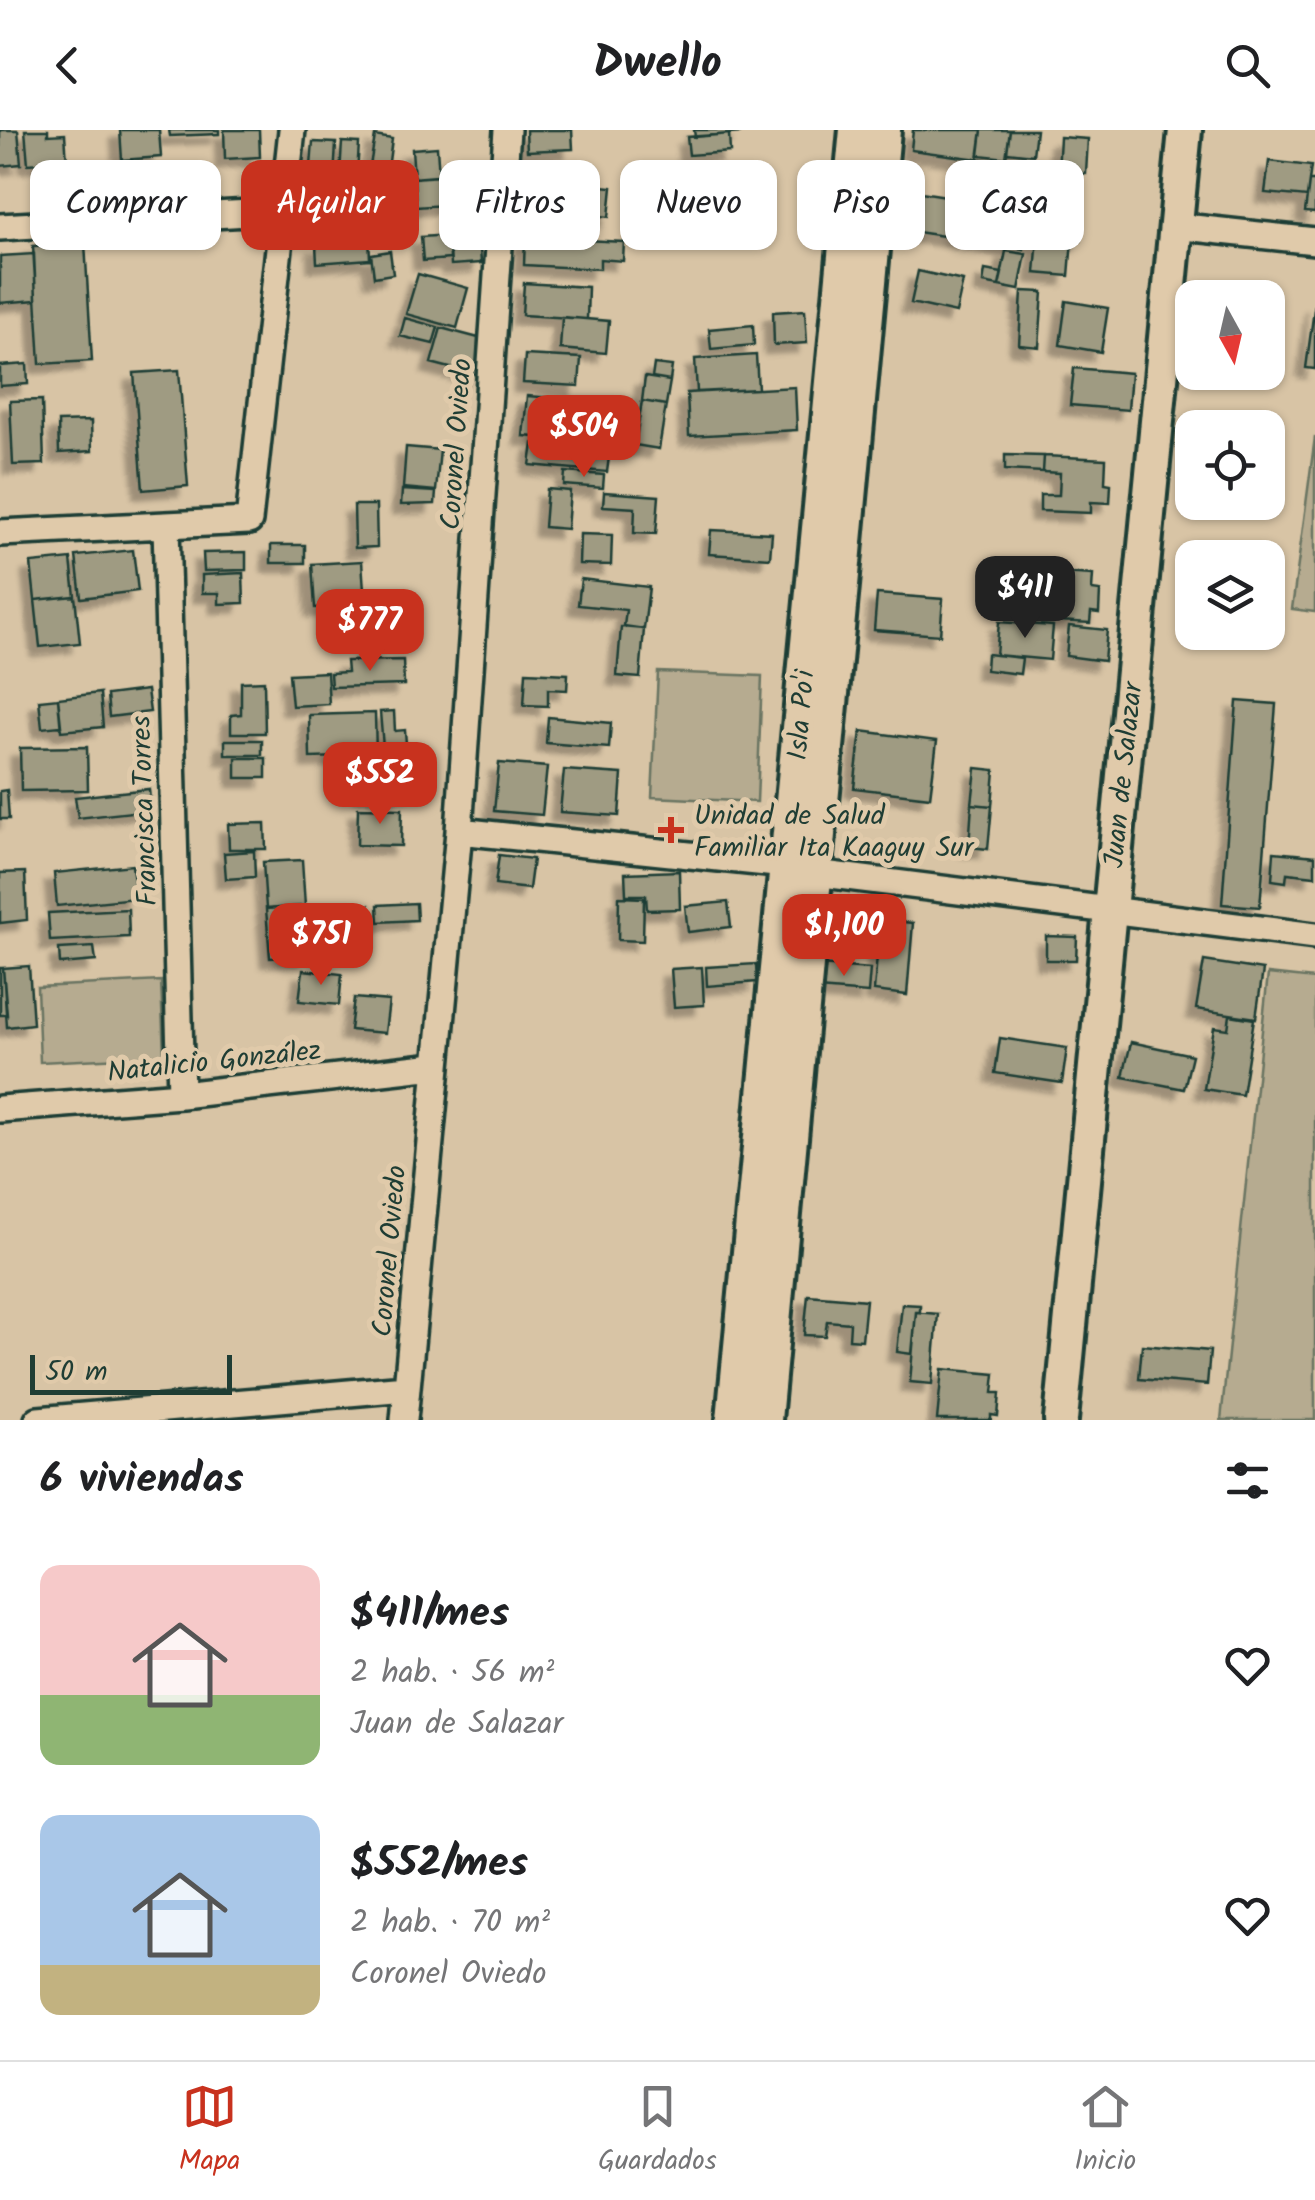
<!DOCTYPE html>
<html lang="es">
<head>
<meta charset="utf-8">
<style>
	:root { --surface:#fff; --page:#f2f2f2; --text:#202124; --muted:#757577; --line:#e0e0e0; --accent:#c8321e }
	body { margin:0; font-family:Kalam,sans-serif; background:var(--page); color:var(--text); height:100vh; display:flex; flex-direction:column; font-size:38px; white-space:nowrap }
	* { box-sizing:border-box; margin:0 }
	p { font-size:32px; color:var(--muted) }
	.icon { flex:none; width:55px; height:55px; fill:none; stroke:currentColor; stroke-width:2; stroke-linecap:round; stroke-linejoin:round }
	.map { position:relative; height:1290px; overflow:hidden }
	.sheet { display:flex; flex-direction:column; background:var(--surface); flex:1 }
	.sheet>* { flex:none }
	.guide { position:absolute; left:30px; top:30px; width:1255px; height:90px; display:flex; gap:20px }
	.needle { width:65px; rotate:172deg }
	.tools { position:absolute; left:1175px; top:150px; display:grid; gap:20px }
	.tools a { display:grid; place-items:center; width:110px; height:110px; border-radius:20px; background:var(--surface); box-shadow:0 2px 8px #0004; font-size:50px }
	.scale { position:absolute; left:30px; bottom:25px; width:202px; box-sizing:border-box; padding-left:10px; border:5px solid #1f3d34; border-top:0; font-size:28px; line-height:35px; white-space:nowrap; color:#1f3d34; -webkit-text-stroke:8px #e0caaa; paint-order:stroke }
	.price { position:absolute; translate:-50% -85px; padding:0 22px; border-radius:20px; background:var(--accent); color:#fff; font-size:32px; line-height:65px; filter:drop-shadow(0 2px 5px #0008) }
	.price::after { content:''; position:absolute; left:50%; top:60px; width:30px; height:22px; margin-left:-15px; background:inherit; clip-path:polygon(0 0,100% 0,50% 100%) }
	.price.current { background:#222; color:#fff }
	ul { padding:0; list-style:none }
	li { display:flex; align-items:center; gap:30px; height:250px; padding:0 40px }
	li span { display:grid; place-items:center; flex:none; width:280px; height:200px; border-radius:20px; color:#555 }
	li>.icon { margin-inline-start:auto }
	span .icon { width:120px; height:120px; fill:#fffc; stroke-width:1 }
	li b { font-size:42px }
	h2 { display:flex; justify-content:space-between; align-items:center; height:120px; padding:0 40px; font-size:42px }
	.pill { padding:0 35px; border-radius:20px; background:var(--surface); box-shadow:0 2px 8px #0004; font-size:35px; line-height:90px }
	.pill.current { background:var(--accent); color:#fff }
	header { display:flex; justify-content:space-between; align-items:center; height:130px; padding:0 40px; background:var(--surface); font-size:45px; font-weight:700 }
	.dock { display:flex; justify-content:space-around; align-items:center; height:140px; border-top:2px solid var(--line); background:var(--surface); font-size:28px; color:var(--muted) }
	.dock a { display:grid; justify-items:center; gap:5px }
	.dock .current { color:var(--accent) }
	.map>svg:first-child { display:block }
	.park { fill:#b6ab90; stroke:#6a7462; stroke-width:2.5 }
	.building { fill:#9f9b82; stroke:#1f3d34; stroke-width:2.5; filter:url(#shadow) }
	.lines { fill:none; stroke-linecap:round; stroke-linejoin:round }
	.minor-casing { stroke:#1f3d34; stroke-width:32 }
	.tertiary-casing { stroke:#1f3d34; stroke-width:40 }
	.minor { stroke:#e0caaa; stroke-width:25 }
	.tertiary { stroke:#e0caaa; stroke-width:32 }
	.poi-dot { fill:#c8321e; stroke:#e0caaa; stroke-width:4 }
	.labels { text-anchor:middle; stroke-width:10; stroke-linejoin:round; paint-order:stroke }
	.street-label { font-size:28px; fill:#1f3d34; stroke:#e0caaa }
	.poi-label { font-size:28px; fill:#1f3d34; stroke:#e0caaa; text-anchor:start }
</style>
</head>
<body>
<header><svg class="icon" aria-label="back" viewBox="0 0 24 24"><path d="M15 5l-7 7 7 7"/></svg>Dwello<svg class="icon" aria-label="search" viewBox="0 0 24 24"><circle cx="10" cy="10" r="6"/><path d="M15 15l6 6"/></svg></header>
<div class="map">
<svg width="1315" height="1290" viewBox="0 0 1315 1290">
	<defs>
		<filter id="shadow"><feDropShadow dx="-9" dy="9" stdDeviation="2.5" flood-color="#0004"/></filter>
	</defs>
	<rect width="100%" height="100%" fill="#d8c4a5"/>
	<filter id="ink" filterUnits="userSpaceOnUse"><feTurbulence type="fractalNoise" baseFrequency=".01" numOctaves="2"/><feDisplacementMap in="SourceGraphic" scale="20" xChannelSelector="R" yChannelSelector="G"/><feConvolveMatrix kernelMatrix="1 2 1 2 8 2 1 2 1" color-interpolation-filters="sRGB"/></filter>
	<g filter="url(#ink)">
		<path class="park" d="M1315 307V482L1292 479Z
			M658 542 762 546 757 672 652 667Z
			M1268 844 1315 849V1290H1221Z
			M161 851 164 926 40 932 37 857Z"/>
		<path class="building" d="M0 0H18L21 34 0 36Z
			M25 0H48V5L65 4 67 31 28 34Z
			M120 0H159L161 27 122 30Z
			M169 0H219V4L170 6Z
			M224 0H259L260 27 225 29Z
			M526 0H572L573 19 527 21Z
			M694 0H740V3L695 7Z
			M913 0H982L978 29 911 20Z
			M982 0H1010L1006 28 979 25Z
			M1010 0H1036L1033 25 1007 22Z
			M729 4 730 22 689 25 687 7Z
			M375 6 392 9 388 39 370 36Z
			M1060 7 1088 9 1086 44 1058 42Z
			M313 12 336 13 334 50 310 48Z
			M342 12 359 13 357 45 340 44Z
			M437 17 439 46 414 48 412 19Z
			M975 28 1012 34 1005 75 967 69Z
			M1269 31 1311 36 1307 67 1265 63Z
			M1012 34 1033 37 1026 79 1005 75Z
			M472 43 474 73 416 77 414 48Z
			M1033 47 1058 50 1053 87 1048 86 1045 106 1037 105V113L1026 112Z
			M1309 51H1315V83L1305 82Z
			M562 52 612 57 609 87 560 82Z
			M896 58 984 72 977 111 890 98Z
			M984 72 1005 75 998 115 977 111Z
			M481 74 483 100 464 101 463 75Z
			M1005 75 1030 79 1024 119 998 115Z
			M1049 89 1083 92 1081 111 1047 108Z
			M479 103 481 133 451 135 449 105Z
			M369 104 370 129 317 133 316 115 333 114 332 106Z
			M449 105 450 129 423 131 421 107Z
			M525 107 624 112 623 131 600 129V139L524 135Z
			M1038 107 1072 110 1069 146 1035 143Z
			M85 113 92 231 40 234 33 116Z
			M390 121 393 144 374 147 371 124Z
			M1006 121 1026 124 1019 160 999 156Z
			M34 124 36 170 0 173V126Z
			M985 140 1002 143 999 156 983 153Z
			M918 141 963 151 956 183 911 173Z
			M418 144 468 158 457 198 406 184Z
			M524 153 588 157 587 189 522 185Z
			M1022 161 1043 162 1039 217 1019 215Z
			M1066 171 1108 178 1101 222 1060 215Z
			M1315 172V239L1306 238Z
			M805 180 807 213 774 215 773 182Z
			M562 187 609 191 606 223 560 219Z
			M405 188 438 197 433 214 400 206Z
			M753 195 754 215 711 219 709 199Z
			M441 198 486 210 477 245 431 233Z
			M525 225 581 228 579 256 523 253Z
			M756 225 758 259 697 262 695 229Z
			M27 234 28 254 0 256V236Z
			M654 234 672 236 670 251 652 248Z
			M1074 238 1131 243 1128 280 1070 275Z
			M179 240 188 356 143 360 134 243Z
			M645 247 670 251 666 275 642 271Z
			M795 257 797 300 689 306 687 263Z
			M527 266 593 271 589 311 523 306Z
			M42 270 44 334 13 335 10 271Z
			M593 271 619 273 615 314 589 311Z
			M642 271 666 275 659 319 635 315Z
			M91 291 92 321 59 323 58 292Z
			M533 313 610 320 607 342 530 335Z
			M406 317 440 320 436 361 403 358Z
			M1005 325 1044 326 1043 342 1005 340Z
			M1044 326 1106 329 1105 353 1111 354 1110 373 1091 372V383L1040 381V365H1059L1060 343 1043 342Z
			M565 342 604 345 603 358 564 355Z
			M547 359 570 361 567 399 544 397Z
			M402 360 436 362 435 374 401 375Z
			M604 362 659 366 656 404 634 403 635 378 603 376Z
			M354 375H376L377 417 355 418Z
			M711 400 772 403 770 428 709 424Z
			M580 404 612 405 611 435 579 434Z
			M271 415H305V433H271Z
			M133 420 138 461 81 468 76 426Z
			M246 422V440L204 441 203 423Z
			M71 429 75 466 35 470 31 433Z
			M362 431 365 475 315 478 312 434Z
			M1016 440 1093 445 1092 460 1100 461 1099 483 1091 482 1090 493 1013 488Z
			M243 443 244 473 219 474V463H202V445Z
			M581 449 649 457 644 499 624 496 626 480 578 475Z
			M877 464 943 469 940 505 874 500Z
			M75 466 80 513 40 517 35 470Z
			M999 492 1053 496 1050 530 996 525Z
			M1069 496 1107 500 1104 531 1066 526Z
			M621 497 644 499 640 548 617 546Z
			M987 524 1022 528 1020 544 986 540Z
			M403 530 404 555 331 557 330 543 347 542 346 531Z
			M327 542 329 574 292 576 289 544Z
			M526 542 568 544 567 560 548 559V576L524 575Z
			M264 551 265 603H231V585L241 584V552Z
			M147 560 150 582 109 587 107 565Z
			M100 563 103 597 61 601 58 568Z
			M58 568 61 596 42 598 39 570Z
			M1237 571 1276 574 1260 777 1222 774Z
			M394 581 395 601 405 600 407 628 384 629 380 582Z
			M375 583 376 626 310 628 309 585Z
			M548 587 611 593 609 618 546 613Z
			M861 601 937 611 930 667 854 658Z
			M225 610H262V625H225Z
			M87 617 88 660 21 661 20 618Z
			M236 628H266V648H236Z
			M413 631 415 661 363 663 362 634Z
			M499 633 547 637 542 685 494 681Z
			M976 638 995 640 992 676 972 674Z
			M564 640 622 644 619 686 560 682Z
			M149 659 151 680 78 688 75 667Z
			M7 660 9 689H0V661Z
			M972 674 992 676 988 719 969 717Z
			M358 678 402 679 401 716 357 715Z
			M265 693 266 719H229L228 694Z
			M254 721 255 747 226 749 224 723Z
			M1274 722 1315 726V746L1287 743 1286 752 1272 750Z
			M499 725 533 729 529 759 495 755Z
			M302 730 305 776 266 779 263 732Z
			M132 735 136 768 57 776 54 743Z
			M679 741 680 779 647 780 646 765H626L625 743Z
			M25 742 27 790 0 793V743Z
			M619 767 644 768 643 811 618 810Z
			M728 772 731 797 688 802 685 776Z
			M416 773 417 790 379 792 378 775Z
			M369 775 370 794 312 798 310 779Z
			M305 776 308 826 270 828 266 779Z
			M128 779 129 807 50 811 48 783Z
			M880 790 913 793 907 865 874 861Z
			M1046 806 1077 807 1076 830H1046Z
			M94 817 96 831 60 834 59 819Z
			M1204 831 1263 840 1256 888 1196 879Z
			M756 834 757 852 707 856 706 837Z
			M820 835 870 839 868 863 818 859Z
			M29 836 33 894 7 897 3 838Z
			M702 837 704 875 674 877 671 839Z
			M0 838H3L7 885H0Z
			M303 840 342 844 339 875 299 871Z
			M354 868 389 871 385 903 350 900Z
			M1230 885 1254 889 1242 965 1204 959 1214 897 1228 899Z
			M1000 908 1067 918 1062 953 995 943Z
			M1131 912 1192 925 1184 959 1123 947Z
			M808 1165 866 1170 862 1210 849 1209 850 1193 827 1191 825 1206 804 1205Z
			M902 1174 920 1175V1182H916L912 1224 897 1222Z
			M916 1182 938 1184 932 1254 910 1252Z
			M1142 1215 1210 1221 1207 1255 1139 1249Z
			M942 1239 995 1244 993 1263H1000L998 1286 991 1285V1290H937Z"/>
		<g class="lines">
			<defs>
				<path id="minor" d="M1175 96 1315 111
					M0 97 285 81
					M166 395 181 965
					M0 403 249 391 292 0
					M459 701 786 735 815 743 1315 806
					M0 979 181 965 435 936
					M38 1290 406 1258
					M404 1290 459 701 507 0"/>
				<path id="tertiary" d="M733 1290 856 0
					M765 1290 884 0
					M1061 1290 1185 0"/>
			</defs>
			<use href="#minor" class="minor-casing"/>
			<use href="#tertiary" class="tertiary-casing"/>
			<use href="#minor" class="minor"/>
			<use href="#tertiary" class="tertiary"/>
		</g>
	</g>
	<path class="poi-dot" d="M666 685h10v10h10v10h-10v10h-10v-10h-10v-10h10z"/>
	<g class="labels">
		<g class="street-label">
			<text transform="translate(455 314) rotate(-86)" y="10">Coronel Oviedo</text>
			<text transform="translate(800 585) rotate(-85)" y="10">Isla Po'i</text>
			<text transform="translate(1122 645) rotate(-84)" y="10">Juan de Salazar</text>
			<text transform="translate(143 681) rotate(-92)" y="10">Francisca Torres</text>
			<text transform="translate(214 930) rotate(-6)" y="10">Natalicio González</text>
			<text transform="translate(388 1121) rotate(-85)" y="10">Coronel Oviedo</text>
		</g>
		<g class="poi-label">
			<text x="694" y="694">Unidad de Salud<tspan x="694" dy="32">Familiar Ita Kaaguy Sur</tspan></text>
		</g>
	</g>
</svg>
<div class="tools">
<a><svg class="needle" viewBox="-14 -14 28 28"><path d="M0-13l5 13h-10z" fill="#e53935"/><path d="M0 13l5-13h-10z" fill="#757577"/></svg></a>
<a><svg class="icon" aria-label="locate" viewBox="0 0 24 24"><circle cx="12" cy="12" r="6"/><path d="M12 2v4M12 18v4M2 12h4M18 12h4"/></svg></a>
<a><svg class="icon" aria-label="layers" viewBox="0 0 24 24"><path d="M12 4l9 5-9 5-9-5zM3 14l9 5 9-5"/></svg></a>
</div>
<div class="scale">50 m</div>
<b class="price" style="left:584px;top:350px">$504</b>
<b class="price current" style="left:1025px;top:511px">$411</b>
<b class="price" style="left:370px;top:544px">$777</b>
<b class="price" style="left:380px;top:697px">$552</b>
<b class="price" style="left:844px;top:849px">$1,100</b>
<b class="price" style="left:321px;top:858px">$751</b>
<div class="guide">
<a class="pill">Comprar</a>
<a class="pill current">Alquilar</a>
<a class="pill">Filtros</a>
<a class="pill">Nuevo</a>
<a class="pill">Piso</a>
<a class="pill">Casa</a>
</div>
</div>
<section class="sheet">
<h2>6 viviendas<svg class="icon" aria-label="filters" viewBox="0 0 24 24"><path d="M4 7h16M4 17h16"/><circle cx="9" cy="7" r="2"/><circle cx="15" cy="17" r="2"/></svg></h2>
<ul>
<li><span style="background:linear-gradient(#f6c9c9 65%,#8fb573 0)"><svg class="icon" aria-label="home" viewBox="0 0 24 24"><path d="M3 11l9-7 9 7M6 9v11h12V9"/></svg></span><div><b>$411/mes</b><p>2 hab. · 56 m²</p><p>Juan de Salazar</p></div><svg class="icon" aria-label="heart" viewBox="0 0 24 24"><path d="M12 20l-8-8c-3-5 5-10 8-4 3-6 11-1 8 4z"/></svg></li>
<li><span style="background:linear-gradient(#a9c7e8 75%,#c2b280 0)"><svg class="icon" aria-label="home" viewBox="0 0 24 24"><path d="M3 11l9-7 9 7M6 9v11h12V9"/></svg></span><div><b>$552/mes</b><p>2 hab. · 70 m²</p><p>Coronel Oviedo</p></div><svg class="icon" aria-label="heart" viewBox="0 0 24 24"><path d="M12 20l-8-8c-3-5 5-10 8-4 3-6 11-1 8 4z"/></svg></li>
</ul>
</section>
<nav class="dock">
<a class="current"><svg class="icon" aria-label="map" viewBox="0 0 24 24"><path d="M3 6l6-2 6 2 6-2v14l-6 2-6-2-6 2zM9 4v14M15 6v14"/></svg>Mapa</a>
<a><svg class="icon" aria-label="saved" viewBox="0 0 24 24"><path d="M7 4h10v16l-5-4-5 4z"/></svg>Guardados</a>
<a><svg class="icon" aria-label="home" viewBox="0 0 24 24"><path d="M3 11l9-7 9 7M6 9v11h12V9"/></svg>Inicio</a>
</nav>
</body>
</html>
